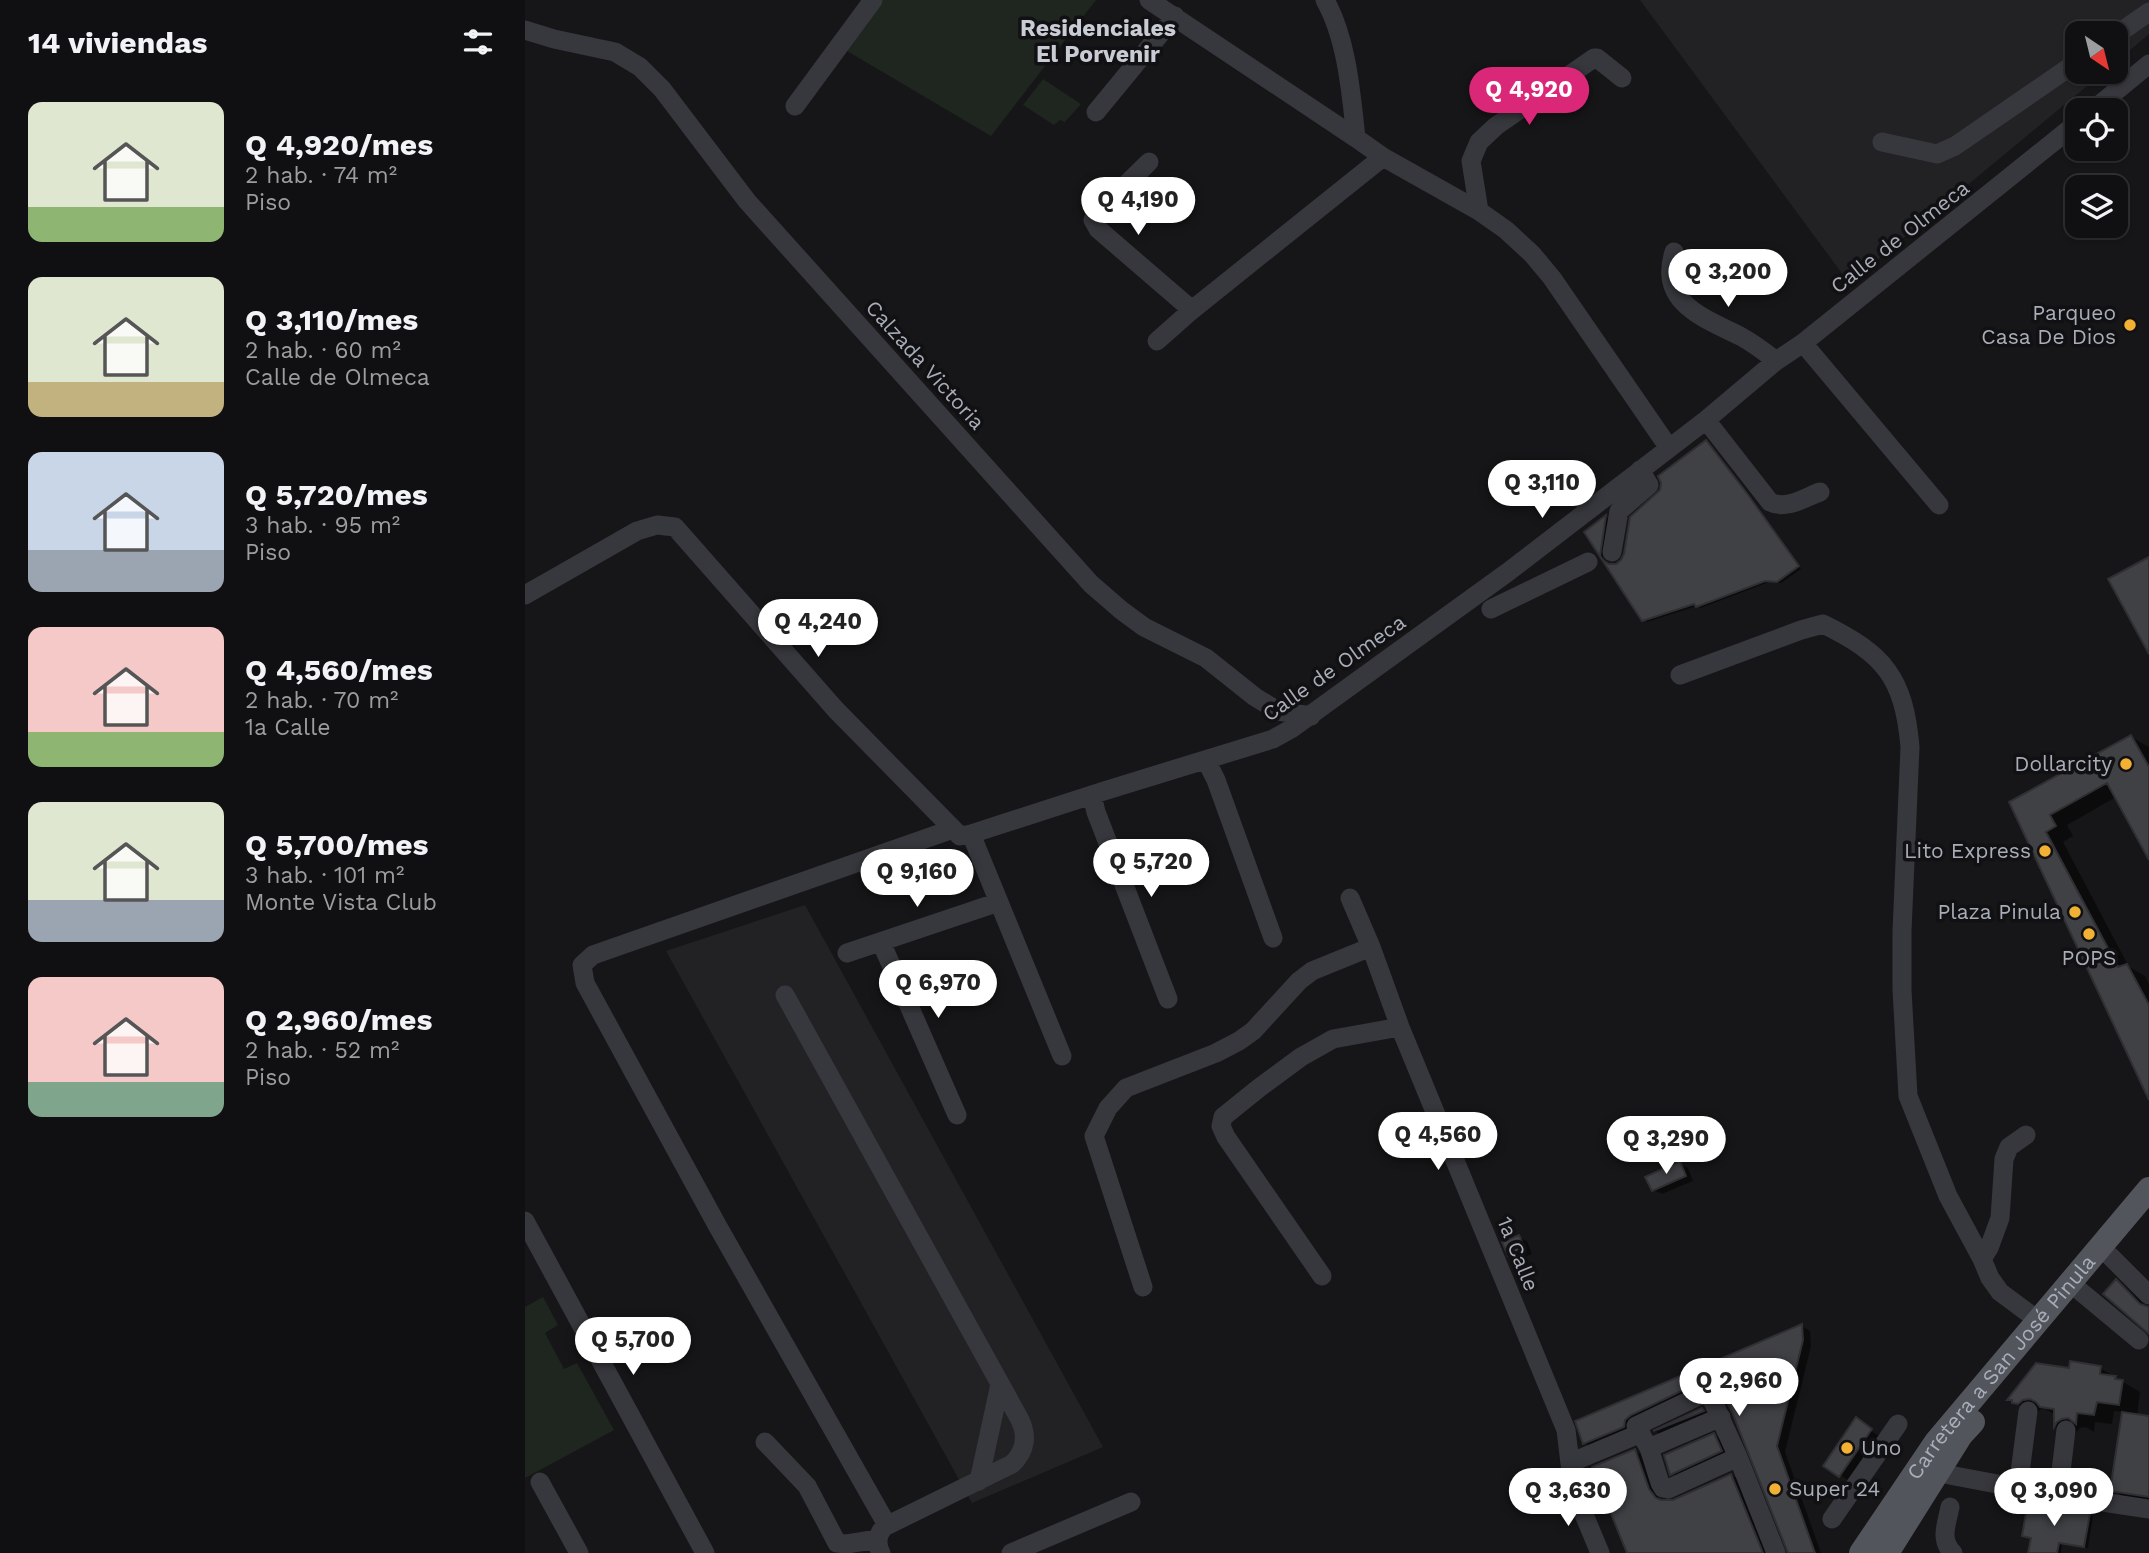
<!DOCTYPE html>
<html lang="es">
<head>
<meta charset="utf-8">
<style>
	:root { --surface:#101012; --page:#1e1e20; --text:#f1f3f6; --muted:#9c9d9f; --line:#303032; --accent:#db2777 }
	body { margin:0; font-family:"Work Sans",sans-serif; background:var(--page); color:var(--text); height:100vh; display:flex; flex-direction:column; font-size:26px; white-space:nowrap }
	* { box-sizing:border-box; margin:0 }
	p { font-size:23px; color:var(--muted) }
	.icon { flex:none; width:38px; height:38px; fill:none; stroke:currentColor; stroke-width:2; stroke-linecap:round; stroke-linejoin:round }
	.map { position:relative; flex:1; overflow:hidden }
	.drawer { display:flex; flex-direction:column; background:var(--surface); width:525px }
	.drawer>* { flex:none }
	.needle { width:46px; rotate:145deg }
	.tools { position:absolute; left:1540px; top:21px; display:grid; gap:14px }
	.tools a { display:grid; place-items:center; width:63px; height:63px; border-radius:14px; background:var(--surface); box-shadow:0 2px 5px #0004,0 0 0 2px var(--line); font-size:35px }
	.price { position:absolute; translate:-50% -60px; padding:0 16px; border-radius:24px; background:#fff; color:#222; font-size:23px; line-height:46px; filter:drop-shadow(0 2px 4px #0008) }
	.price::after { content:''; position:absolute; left:50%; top:42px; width:21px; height:16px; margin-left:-10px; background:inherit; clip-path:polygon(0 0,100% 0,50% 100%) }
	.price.on { background:var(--accent); color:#fff }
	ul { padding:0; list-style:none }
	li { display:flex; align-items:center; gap:21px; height:175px; padding:0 28px }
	li span { display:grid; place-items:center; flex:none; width:196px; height:140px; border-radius:14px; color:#555 }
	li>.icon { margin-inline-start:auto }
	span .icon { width:84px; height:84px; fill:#fffc; stroke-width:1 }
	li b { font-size:30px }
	h2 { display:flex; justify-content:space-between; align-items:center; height:84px; padding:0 28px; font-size:30px }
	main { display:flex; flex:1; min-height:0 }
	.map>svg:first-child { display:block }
	.built { fill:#222225 }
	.green { fill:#1e261f }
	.shadow { fill:#0007 }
	.building { fill:#404145; stroke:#303034; stroke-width:2 }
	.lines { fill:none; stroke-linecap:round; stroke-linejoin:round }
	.minor { stroke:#37383d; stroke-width:19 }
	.major { stroke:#53555c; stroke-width:24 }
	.poi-dot { fill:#f2b134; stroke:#111113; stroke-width:2.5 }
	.labels { text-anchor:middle; stroke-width:7; stroke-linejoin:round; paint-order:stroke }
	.street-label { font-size:21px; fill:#a8adb8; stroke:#111113 }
	.poi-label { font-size:21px; fill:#a8adb8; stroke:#111113; text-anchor:end }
	.neighbourhood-label { font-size:23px; font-weight:bold; fill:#c9ccd4; stroke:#111113 }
</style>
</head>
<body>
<main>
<section class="drawer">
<h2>14 viviendas<svg class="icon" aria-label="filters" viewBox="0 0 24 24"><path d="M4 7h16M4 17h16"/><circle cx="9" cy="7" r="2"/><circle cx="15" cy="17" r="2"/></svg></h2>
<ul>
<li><span style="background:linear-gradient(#dfe7d0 75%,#8fb573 0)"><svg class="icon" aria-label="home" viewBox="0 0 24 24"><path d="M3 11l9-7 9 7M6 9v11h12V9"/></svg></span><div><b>Q 4,920/mes</b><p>2 hab. · 74 m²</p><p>Piso</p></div></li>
<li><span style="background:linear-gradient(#dfe7d0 75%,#c2b280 0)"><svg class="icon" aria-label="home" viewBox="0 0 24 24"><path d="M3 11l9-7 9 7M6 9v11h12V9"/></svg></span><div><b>Q 3,110/mes</b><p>2 hab. · 60 m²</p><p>Calle de Olmeca</p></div></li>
<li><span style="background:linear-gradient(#c9d6e8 70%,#9aa5b1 0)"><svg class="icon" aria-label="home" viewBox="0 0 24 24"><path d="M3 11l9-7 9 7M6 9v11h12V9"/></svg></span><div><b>Q 5,720/mes</b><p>3 hab. · 95 m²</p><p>Piso</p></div></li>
<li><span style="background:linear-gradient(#f6c9c9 75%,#8fb573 0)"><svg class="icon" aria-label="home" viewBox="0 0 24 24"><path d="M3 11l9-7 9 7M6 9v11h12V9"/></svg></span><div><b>Q 4,560/mes</b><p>2 hab. · 70 m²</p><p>1a Calle</p></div></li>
<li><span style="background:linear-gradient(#dfe7d0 70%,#9aa5b1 0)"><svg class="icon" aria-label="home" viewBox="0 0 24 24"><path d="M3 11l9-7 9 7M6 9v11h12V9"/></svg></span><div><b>Q 5,700/mes</b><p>3 hab. · 101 m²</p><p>Monte Vista Club</p></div></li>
<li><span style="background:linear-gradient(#f6c9c9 75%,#7fa58c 0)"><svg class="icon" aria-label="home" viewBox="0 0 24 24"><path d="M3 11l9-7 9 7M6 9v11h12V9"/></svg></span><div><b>Q 2,960/mes</b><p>2 hab. · 52 m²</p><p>Piso</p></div></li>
</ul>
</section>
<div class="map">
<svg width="1624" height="1553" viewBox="0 0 1624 1553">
	<rect width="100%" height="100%" fill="#161618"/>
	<path class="built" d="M1115 0H1624V34L1591 62V33H1552V72H1579L1324 283Z
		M280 905 578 1447 447 1503 141 951Z"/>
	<path class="green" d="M351 0H571L466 136 317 48Z
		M518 79 556 104 540 122 535 120 529 125 498 105Z
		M18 1297 33 1325 20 1333 39 1369 52 1363 89 1430 0 1478V1307Z"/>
	<path class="shadow" d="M1181 442 1228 499 1276 569 1256 583 1244 582 1176 608 1172 606 1122 622 1119 620 1091 565 1097 562 1137 491Z
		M1081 517 1084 519 1078 558 1061 532Z
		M1606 737 1624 747V857L1591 797 1542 825 1548 836 1538 842 1604 967 1620 976 1624 984V1096L1487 803Z
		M1155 1163 1163 1168 1168 1181 1137 1194 1129 1190Z
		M993 1237 1002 1241 1007 1254 992 1260 984 1255Z
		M1591 1281 1599 1286 1624 1309V1330Z
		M1277 1326 1285 1331 1286 1346 1260 1452 1296 1553H1264L1208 1411 1195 1386 1189 1385 1115 1419 1109 1425 1068 1448 1060 1443 1053 1422Z
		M1575 1368 1615 1392 1612 1416 1624 1418V1503L1605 1500 1587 1490 1599 1412 1589 1411 1587 1424 1570 1422 1569 1432 1561 1427 1555 1428 1548 1436 1531 1426V1415L1520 1409H1516L1511 1413H1506L1485 1399 1545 1370Z
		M1177 1410 1186 1415 1139 1436 1131 1432Z
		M1338 1425 1354 1436 1323 1480 1300 1466Z
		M1189 1435 1197 1440 1204 1456 1155 1478 1147 1473Z
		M1110 1451 1119 1456 1133 1496 1137 1502H1149L1206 1475 1215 1480 1244 1553H1104Z
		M1505 1504 1568 1516 1563 1548 1537 1544 1536 1553H1505L1507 1538Z"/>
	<path class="building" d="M1181 440 1224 496 1274 566 1252 582 1240 581 1171 607 1169 604 1117 621 1059 532 1081 515 1075 556 1079 561 1084 564H1091L1096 560 1099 554 1105 517 1135 490 1136 483 1133 476Z
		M1624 557V654L1583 579Z
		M1606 735 1624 767V860L1582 783 1525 815 1531 826 1521 832 1593 967 1602 964 1624 1005V1100L1484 802Z
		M1155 1161 1161 1176 1127 1191 1120 1177Z
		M994 1235 1000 1249 983 1256 977 1242Z
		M1591 1279 1615 1304 1624 1307V1334L1578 1294Z
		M1277 1324 1278 1340 1252 1446 1290 1553H1263L1207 1412 1196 1390 1190 1384 1180 1381 1175 1382 1106 1415 1100 1420 1099 1427 1058 1444 1050 1421Z
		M1545 1361 1576 1366 1575 1374 1591 1376 1590 1379 1598 1380 1594 1405 1572 1402 1569 1415 1552 1413 1551 1424 1543 1418 1537 1419 1532 1422 1529 1427V1409L1515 1407 1511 1402 1505 1399 1498 1400 1493 1404 1487 1403V1400H1482L1511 1363 1544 1368Z
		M1177 1408 1179 1411 1128 1431Z
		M1597 1412 1624 1416V1497L1585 1491Z
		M1331 1417 1347 1429 1314 1477 1298 1466Z
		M1189 1433 1197 1451 1145 1475 1139 1455Z
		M1110 1449 1124 1489 1131 1498 1136 1500H1148L1206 1474 1238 1553H1102L1067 1467Z
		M1503 1502 1565 1513 1559 1547 1534 1543 1532 1553H1503L1506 1538 1497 1536Z"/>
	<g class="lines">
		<path class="minor" d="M624 0 831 138 858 157 954 211 981 230 1007 254 1027 278 1144 448
			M800 0C822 39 826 93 831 138
			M0 30 29 39 90 52 115 67 137 89 222 201 566 584 596 610 619 627 681 658 730 697 753 711 786 716
			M1591 35 1624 12
			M270 106 348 0
			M1568 110 1624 64
			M571 112 650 16
			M1357 142 1412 154 1430 146 1552 62
			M624 162 573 212 568 220 573 229 667 310
			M954 211 946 161 954 142 971 126 1069 58H1072L1097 78
			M1149 252C1133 303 1179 318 1215 336 1228 343 1240 352 1251 361
			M632 341 667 310 858 157
			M1278 343 1414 505
			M1181 420 1245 502C1261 510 1279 498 1295 492
			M1087 552 1094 511 1124 485 1115 470
			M0 595 112 531 132 525 150 527 311 710 435 836 446 834 579 791 748 739 766 729 983 572 1181 420 1251 361 1278 343 1552 123
			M966 609 1063 562
			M1155 675 1276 630 1298 624C1359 654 1379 677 1385 747L1377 931V990L1383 1096 1423 1196 1457 1259 1465 1278 1475 1292 1514 1321
			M681 760 691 780 748 938
			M567 795 571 812 643 999
			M446 834 537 1056
			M825 898 846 947 875 1027 1041 1430 1048 1488 1075 1553
			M356 942 432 1115
			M322 953 474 902
			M260 995 494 1418C503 1435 501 1451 487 1464L359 1527C352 1535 351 1544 356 1553
			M0 1221 180 1553
			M1585 1256 1624 1295
			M1457 1259 1464 1248 1475 1218 1479 1159 1484 1147 1501 1135
			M797 1276 701 1137 696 1126 698 1117 734 1088 776 1057 808 1039 875 1027
			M618 1287 569 1136 583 1108 601 1088 691 1053 714 1041 728 1031 774 981 787 971 846 947
			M1555 1291 1614 1340
			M240 1442 282 1486 312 1543 322 1544 353 1539
			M1124 1448 1196 1417
			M1213 1457 1143 1489 1138 1488 1135 1483 1124 1448 1111 1426 1180 1393 1185 1395 1213 1457 1251 1553
			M1045 1463 1116 1433
			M1414 1473 1525 1494 1624 1509
			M454 1481 475 1384
			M15 1482 54 1553
			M1493 1488 1503 1411
			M1533 1496 1541 1430
			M1425 1507C1422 1523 1414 1540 1428 1553
			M1307 1519 1373 1424
			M362 1525 192 1225 60 983 57 965 68 955 428 829
			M486 1553 606 1502"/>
		<g class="major">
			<path id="s1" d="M1336 1553 1411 1442 1624 1189"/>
			<path d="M1362 1553 1436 1435 1448 1422"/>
		</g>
	</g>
	<g class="poi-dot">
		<circle cx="1605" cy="325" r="7"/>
		<circle cx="1601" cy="764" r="7"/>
		<circle cx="1520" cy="851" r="7"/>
		<circle cx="1550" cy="912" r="7"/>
		<circle cx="1564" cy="934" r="7"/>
		<circle cx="1322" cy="1448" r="7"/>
		<circle cx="1250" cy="1489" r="7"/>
	</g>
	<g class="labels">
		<g class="street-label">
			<text transform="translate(1375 237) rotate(-38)" y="7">Calle de Olmeca</text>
			<text transform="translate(400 365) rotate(48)" y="7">Calzada Victoria</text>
			<text transform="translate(809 668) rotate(-35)" y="7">Calle de Olmeca</text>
			<text transform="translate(993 1254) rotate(68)" y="7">1a Calle</text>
			<text dy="7" stroke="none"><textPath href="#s1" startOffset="233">Carretera a San José Pinula</textPath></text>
		</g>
		<g class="poi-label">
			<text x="1591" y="320">Parqueo<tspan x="1591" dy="24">Casa De Dios</tspan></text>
			<text x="1587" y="771">Dollarcity</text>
			<text x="1506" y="858">Lito Express</text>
			<text x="1536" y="919">Plaza Pinula</text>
			<text x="1564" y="965" text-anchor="middle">POPS</text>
			<text x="1336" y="1455" text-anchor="start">Uno</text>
			<text x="1264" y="1496" text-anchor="start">Super 24</text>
		</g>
		<g class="neighbourhood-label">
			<text x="573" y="36">Residenciales<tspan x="573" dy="26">El Porvenir</tspan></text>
		</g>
	</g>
</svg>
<div class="tools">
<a><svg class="needle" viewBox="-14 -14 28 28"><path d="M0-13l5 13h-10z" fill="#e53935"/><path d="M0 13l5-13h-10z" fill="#9c9d9f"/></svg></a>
<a><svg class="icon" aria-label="locate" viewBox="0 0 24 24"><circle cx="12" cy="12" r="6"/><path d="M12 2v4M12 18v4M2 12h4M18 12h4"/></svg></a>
<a><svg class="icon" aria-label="layers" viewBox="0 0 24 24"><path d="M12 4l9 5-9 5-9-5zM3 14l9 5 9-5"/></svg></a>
</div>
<b class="price on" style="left:1004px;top:127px">Q 4,920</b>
<b class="price" style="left:613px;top:237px">Q 4,190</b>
<b class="price" style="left:1203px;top:309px">Q 3,200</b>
<b class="price" style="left:1017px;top:520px">Q 3,110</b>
<b class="price" style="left:293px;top:659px">Q 4,240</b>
<b class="price" style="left:626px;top:899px">Q 5,720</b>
<b class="price" style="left:392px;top:909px">Q 9,160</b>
<b class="price" style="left:413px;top:1020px">Q 6,970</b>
<b class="price" style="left:913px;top:1172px">Q 4,560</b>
<b class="price" style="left:1141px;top:1176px">Q 3,290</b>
<b class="price" style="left:108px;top:1377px">Q 5,700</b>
<b class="price" style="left:1214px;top:1418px">Q 2,960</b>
<b class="price" style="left:1043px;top:1528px">Q 3,630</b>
<b class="price" style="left:1529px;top:1528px">Q 3,090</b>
</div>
</main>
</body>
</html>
